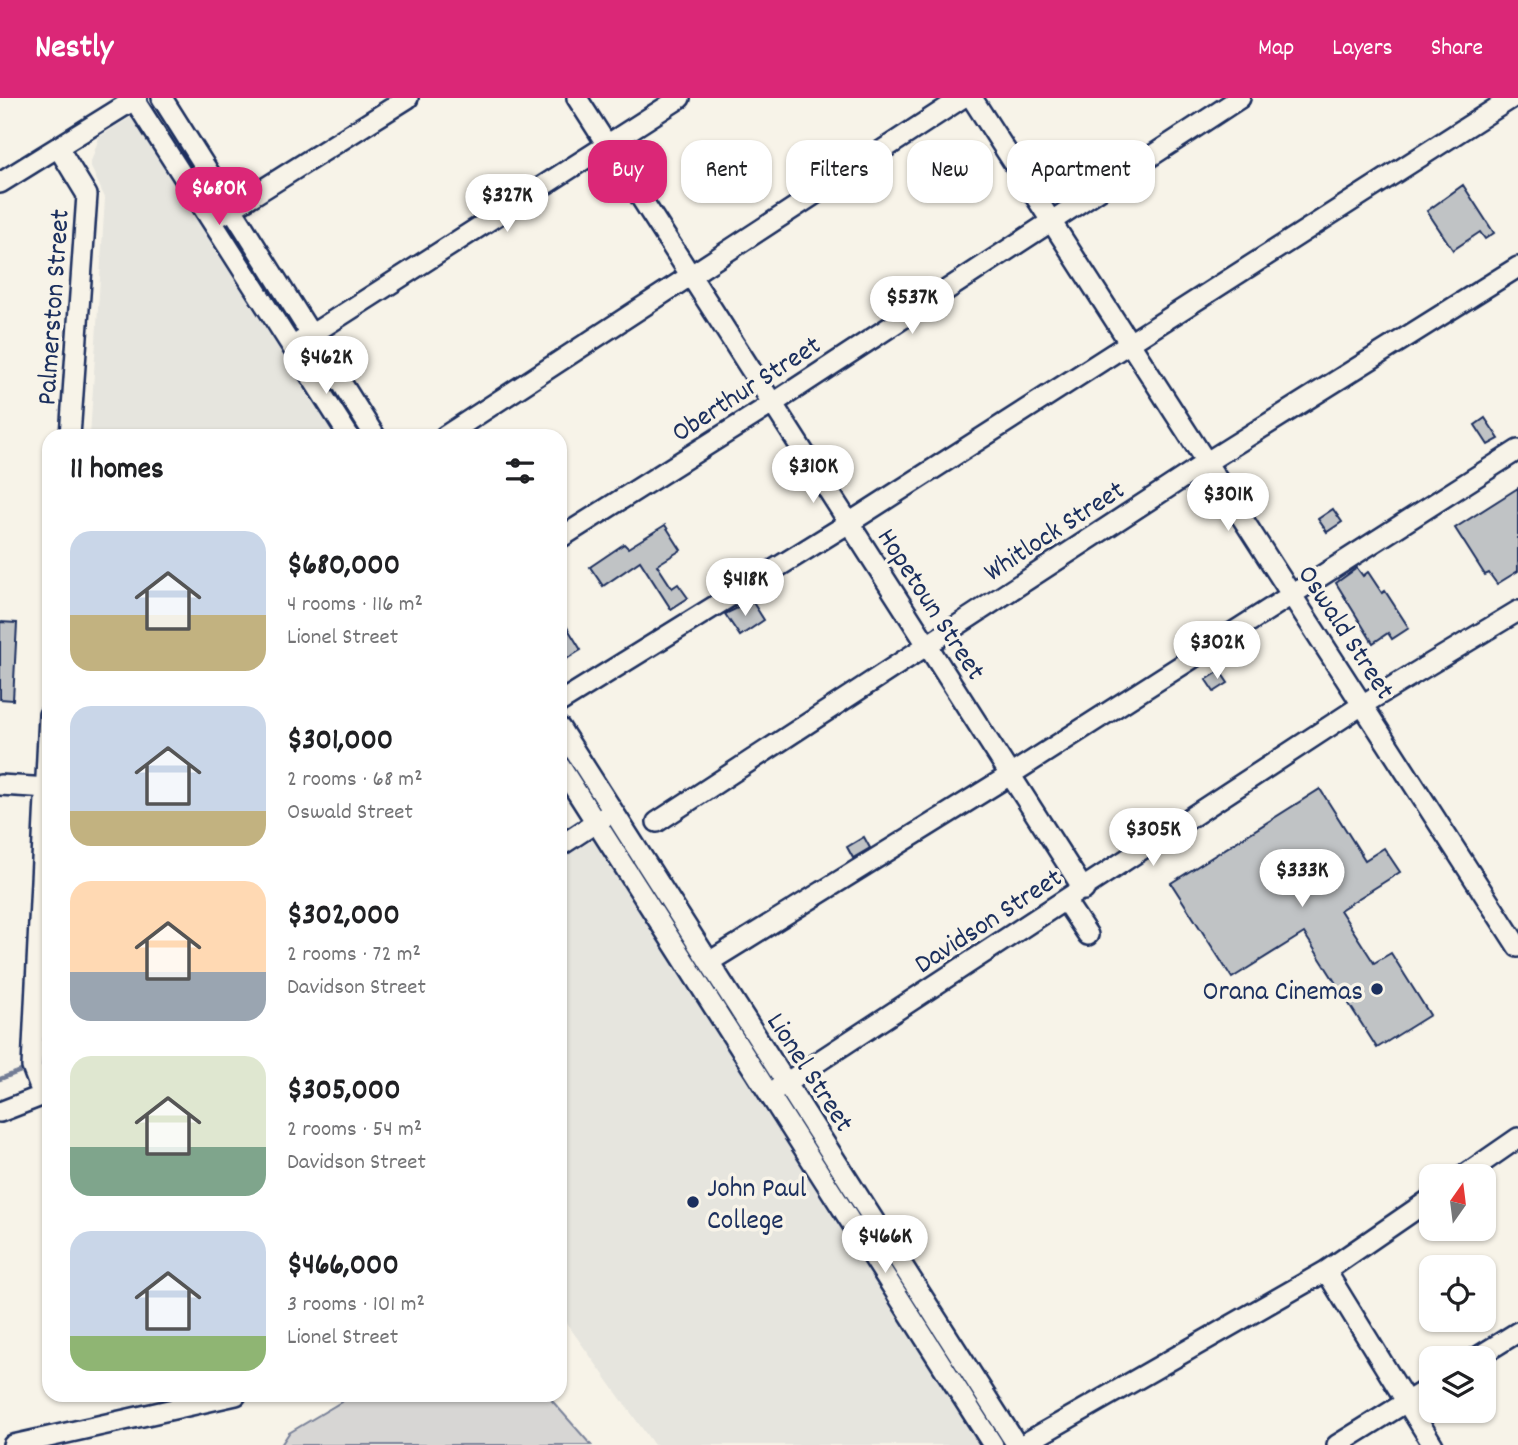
<!DOCTYPE html>
<html lang="en">
<head>
<meta charset="utf-8">
<style>
	:root { --surface:#fff; --page:#f6f6f6; --text:#202124; --muted:#757577; --accent:#db2777 }
	body { margin:0; font-family:Dekko,sans-serif; background:var(--page); color:var(--text); height:100vh; display:flex; flex-direction:column; font-size:26px; white-space:nowrap }
	* { box-sizing:border-box; margin:0 }
	p { font-size:23px; color:var(--muted) }
	.icon { flex:none; width:38px; height:38px; fill:none; stroke:currentColor; stroke-width:2; stroke-linecap:round; stroke-linejoin:round }
	.map { position:relative; flex:1; overflow:hidden }
	.sheet { position:absolute; left:42px; top:331px; width:525px; height:973px; display:flex; flex-direction:column; background:var(--surface); border-radius:21px; box-shadow:0 2px 5px #0004 }
	.sheet>* { flex:none }
	.banner { position:absolute; left:588px; top:42px; width:665px; height:63px; display:flex; gap:14px }
	.needle { width:46px; rotate:14deg }
	.fabs { position:absolute; left:1419px; top:1066px; display:grid; gap:14px }
	.fabs a { display:grid; place-items:center; width:77px; height:77px; border-radius:14px; background:var(--surface); box-shadow:0 2px 5px #0004; font-size:35px }
	.price { position:absolute; translate:-50% -60px; padding:0 16px; border-radius:24px; background:#fff; color:#222; font-size:23px; line-height:46px; filter:drop-shadow(0 2px 4px #0008) }
	.price::after { content:''; position:absolute; left:50%; top:42px; width:21px; height:16px; margin-left:-10px; background:inherit; clip-path:polygon(0 0,100% 0,50% 100%) }
	.price.current { background:var(--accent); color:#fff }
	ul { padding:0; list-style:none }
	li { display:flex; align-items:center; gap:21px; height:175px; padding:0 28px }
	li span { display:grid; place-items:center; flex:none; width:196px; height:140px; border-radius:21px; color:#555 }
	li>.icon { margin-inline-start:auto }
	span .icon { width:84px; height:84px; fill:#fffc; stroke-width:1 }
	li b { font-size:30px }
	h2 { display:flex; justify-content:space-between; align-items:center; height:84px; padding:0 28px; font-size:30px }
	.pill { padding:0 24px; border-radius:21px; background:var(--surface); box-shadow:0 2px 5px #0004; font-size:24px; line-height:63px }
	.pill.current { background:var(--accent); color:#fff }
	header { display:flex; align-items:center; gap:42px; box-sizing:border-box; height:98px; padding:0 35px; background:var(--accent); color:#fff }
	header strong { font-size:33px }
	nav { display:flex; gap:38px; margin-inline-start:auto; font-size:24px }
	.map>svg:first-child { display:block }
	.built { fill:#e6e5de }
	.green { fill:#d7d6d4; stroke:#798299; stroke-width:2 }
	.lines { fill:none; stroke-linecap:round; stroke-linejoin:round }
	.stream { stroke:#727c95; stroke-width:4.5 }
	.building { fill:#c0c3c5; stroke:#1b2f5e; stroke-width:2 }
	.minor-casing { stroke:#1b2f5e; stroke-width:24 }
	.minor { stroke:#f7f3e8; stroke-width:19 }
	.poi-dot { fill:#1b2f5e; stroke:#f7f3e8; stroke-width:2.5 }
	.labels { text-anchor:middle; stroke-width:7; stroke-linejoin:round; paint-order:stroke }
	.street-label { font-size:28px; fill:#1b2f5e; stroke:#f7f3e8 }
	.poi-label { font-size:28px; fill:#1b2f5e; stroke:#f7f3e8; text-anchor:end }
</style>
</head>
<body>
<header>
<strong>Nestly</strong>
<nav><a>Map</a><a>Layers</a><a>Share</a></nav>
</header>
<div class="map">
<svg width="1518" height="1347" viewBox="0 0 1518 1347">
	<rect width="100%" height="100%" fill="#f7f3e8"/>
	<filter id="ink" filterUnits="userSpaceOnUse"><feTurbulence type="fractalNoise" baseFrequency=".0143" numOctaves="2"/><feDisplacementMap in="SourceGraphic" scale="14" xChannelSelector="R" yChannelSelector="G"/><feConvolveMatrix kernelMatrix="1 2 1 2 8 2 1 2 1" color-interpolation-filters="sRGB"/></filter>
	<g filter="url(#ink)">
		<path class="built" d="M131 19 335 338H90L105 100 90 67 99 39Z
			M593 742 983 1347H654L560 1216V762Z"/>
		<path class="green" d="M353 1297H547L591 1347H281L289 1335Z"/>
		<g class="lines">
			<path class="stream" d="M44 964 49 962
				M0 981 21 973"/>
		</g>
		<path class="building" d="M1463 87 1494 135 1485 141 1480 134 1453 152 1427 113Z
			M1485 320 1499 341 1488 347 1475 327Z
			M1518 390V473L1497 486 1489 475 1485 477 1455 430Z
			M1333 411 1342 424 1327 434 1318 421Z
			M665 427 681 452 657 467 672 490 678 486 688 500 671 511 640 463 603 488 590 469 624 446 628 450Z
			M1357 470 1363 478 1368 474 1382 495 1385 493 1409 530 1392 541 1388 535 1373 545 1336 485Z
			M752 503 764 522 740 538 725 516Z
			M560 518 581 552 560 565Z
			M0 524 17 525 13 602 0 601Z
			M1220 573 1228 585 1214 594 1206 582Z
			M1320 691 1365 762 1384 750 1400 774 1340 812 1374 865 1391 855 1430 917 1377 950 1304 835 1232 880 1171 785Z
			M864 739 870 750 853 760 847 749Z"/>
		<g class="lines">
			<defs>
				<path id="minor" d="M133 0 349 338
					M162 0 375 338
					M577 0 1084 792
					M972 0 1518 849
					M59 51 87 97 70 338
					M0 85 137 0
					M222 117 408 0
					M292 249 680 0
					M445 338 962 0
					M560 440 772 306 1240 0
					M560 604 849 425 1512 0
					M560 630 1017 1347
					M560 668 993 1347
					M0 687 49 690
					M657 724 1207 364 1518 169
					M560 748 606 718
					M1066 804 1088 837
					M709 864 1010 677 1518 352
					M769 996 1362 607 1518 513
					M43 998 32 969 49 617
					M0 1014 49 995
					M1463 1078 1518 1040
					M1326 1173 1433 1347
					M1476 1260 1518 1234
					M13 1347 236 1297
					M1022 1347 1326 1173 1432 1100
					M1337 1347 1432 1288"/>
			</defs>
			<use href="#minor" class="minor-casing"/>
			<use href="#minor" class="minor"/>
		</g>
	</g>
	<g class="poi-dot">
		<circle cx="1377" cy="891" r="7"/>
		<circle cx="693" cy="1104" r="7"/>
	</g>
	<g class="labels">
		<g class="street-label">
			<text transform="translate(51 209) rotate(-86)" y="10">Palmerston Street</text>
			<text transform="translate(745 289) rotate(-33)" y="10">Oberthur Street</text>
			<text transform="translate(1053 431) rotate(-33)" y="10">Whitlock Street</text>
			<text transform="translate(933 505) rotate(57)" y="10">Hopetoun Street</text>
			<text transform="translate(1348 533) rotate(57)" y="10">Oswald Street</text>
			<text transform="translate(987 821) rotate(-33)" y="10">Davidson Street</text>
			<text transform="translate(812 973) rotate(57)" y="10">Lionel Street</text>
		</g>
		<g class="poi-label">
			<text x="1363" y="901">Orana Cinemas</text>
			<text x="707" y="1098" text-anchor="start">John Paul<tspan x="707" dy="32">College</tspan></text>
		</g>
	</g>
</svg>
<div class="fabs">
<a><svg class="needle" viewBox="-14 -14 28 28"><path d="M0-13l5 13h-10z" fill="#e53935"/><path d="M0 13l5-13h-10z" fill="#757577"/></svg></a>
<a><svg class="icon" aria-label="locate" viewBox="0 0 24 24"><circle cx="12" cy="12" r="6"/><path d="M12 2v4M12 18v4M2 12h4M18 12h4"/></svg></a>
<a><svg class="icon" aria-label="layers" viewBox="0 0 24 24"><path d="M12 4l9 5-9 5-9-5zM3 14l9 5 9-5"/></svg></a>
</div>
<b class="price current" style="left:219px;top:129px">$680K</b>
<b class="price" style="left:507px;top:136px">$327K</b>
<b class="price" style="left:912px;top:238px">$537K</b>
<b class="price" style="left:326px;top:298px">$462K</b>
<b class="price" style="left:813px;top:407px">$310K</b>
<b class="price" style="left:1228px;top:435px">$301K</b>
<b class="price" style="left:745px;top:520px">$418K</b>
<b class="price" style="left:1217px;top:583px">$302K</b>
<b class="price" style="left:1153px;top:770px">$305K</b>
<b class="price" style="left:1302px;top:811px">$333K</b>
<b class="price" style="left:885px;top:1177px">$466K</b>
<div class="banner">
<a class="pill current">Buy</a>
<a class="pill">Rent</a>
<a class="pill">Filters</a>
<a class="pill">New</a>
<a class="pill">Apartment</a>
</div>
<section class="sheet">
<h2>11 homes<svg class="icon" aria-label="filters" viewBox="0 0 24 24"><path d="M4 7h16M4 17h16"/><circle cx="9" cy="7" r="2"/><circle cx="15" cy="17" r="2"/></svg></h2>
<ul>
<li><span style="background:linear-gradient(#c9d6e8 60%,#c2b280 0)"><svg class="icon" aria-label="home" viewBox="0 0 24 24"><path d="M3 11l9-7 9 7M6 9v11h12V9"/></svg></span><div><b>$680,000</b><p>4 rooms · 116 m²</p><p>Lionel Street</p></div></li>
<li><span style="background:linear-gradient(#c9d6e8 75%,#c2b280 0)"><svg class="icon" aria-label="home" viewBox="0 0 24 24"><path d="M3 11l9-7 9 7M6 9v11h12V9"/></svg></span><div><b>$301,000</b><p>2 rooms · 68 m²</p><p>Oswald Street</p></div></li>
<li><span style="background:linear-gradient(#ffd9b3 65%,#9aa5b1 0)"><svg class="icon" aria-label="home" viewBox="0 0 24 24"><path d="M3 11l9-7 9 7M6 9v11h12V9"/></svg></span><div><b>$302,000</b><p>2 rooms · 72 m²</p><p>Davidson Street</p></div></li>
<li><span style="background:linear-gradient(#dfe7d0 65%,#7fa58c 0)"><svg class="icon" aria-label="home" viewBox="0 0 24 24"><path d="M3 11l9-7 9 7M6 9v11h12V9"/></svg></span><div><b>$305,000</b><p>2 rooms · 54 m²</p><p>Davidson Street</p></div></li>
<li><span style="background:linear-gradient(#c9d6e8 75%,#8fb573 0)"><svg class="icon" aria-label="home" viewBox="0 0 24 24"><path d="M3 11l9-7 9 7M6 9v11h12V9"/></svg></span><div><b>$466,000</b><p>3 rooms · 101 m²</p><p>Lionel Street</p></div></li>
</ul>
</section>
</div>
</body>
</html>
